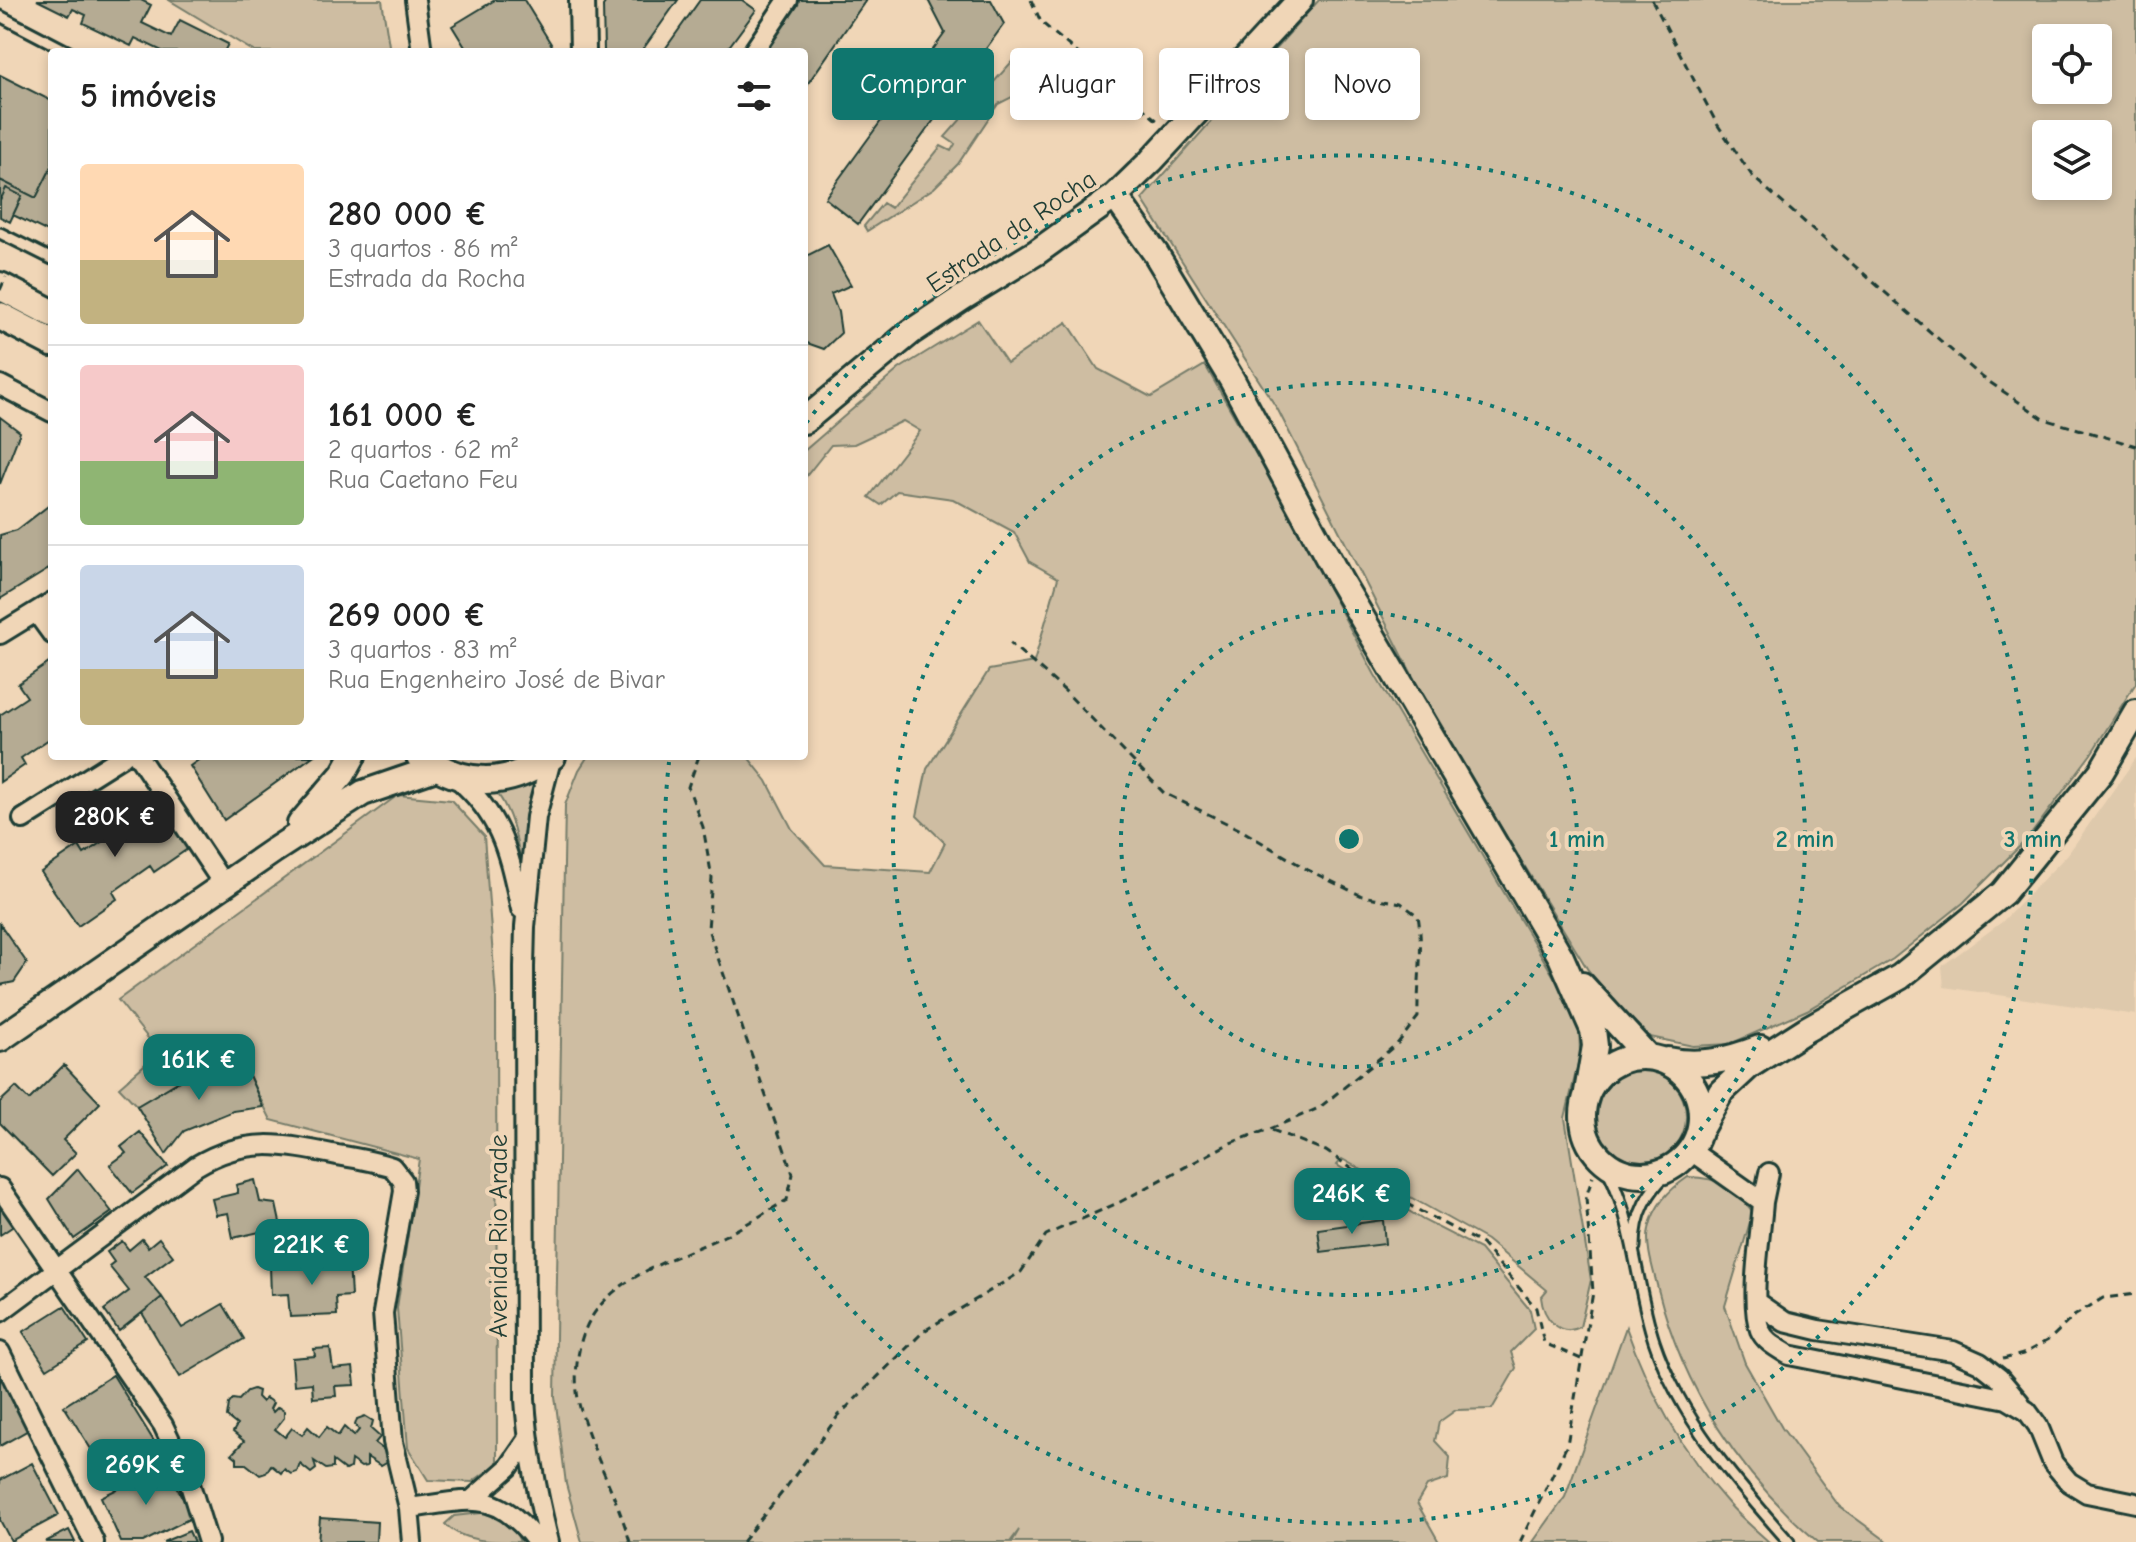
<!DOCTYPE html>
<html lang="pt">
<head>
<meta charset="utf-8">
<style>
	:root { --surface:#fff; --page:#f6f6f6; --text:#222; --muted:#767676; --line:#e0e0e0; --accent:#0f766e }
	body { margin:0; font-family:"Comic Neue",sans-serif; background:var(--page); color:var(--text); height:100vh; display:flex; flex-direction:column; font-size:30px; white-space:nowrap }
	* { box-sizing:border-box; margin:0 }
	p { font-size:26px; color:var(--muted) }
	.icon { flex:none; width:44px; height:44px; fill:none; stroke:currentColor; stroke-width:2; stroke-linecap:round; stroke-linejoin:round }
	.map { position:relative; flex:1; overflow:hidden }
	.side { position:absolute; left:48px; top:48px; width:760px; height:712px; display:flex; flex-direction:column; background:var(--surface); border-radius:8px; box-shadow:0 4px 12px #0003 }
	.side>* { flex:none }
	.guide { position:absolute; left:832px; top:48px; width:760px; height:72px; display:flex; gap:16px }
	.buttons { position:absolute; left:2032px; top:24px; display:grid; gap:16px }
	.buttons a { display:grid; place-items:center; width:80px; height:80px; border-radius:8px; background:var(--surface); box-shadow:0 4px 12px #0003; font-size:40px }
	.price { position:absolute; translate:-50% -68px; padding:0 18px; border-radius:16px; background:var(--accent); color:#fff; font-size:26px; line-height:52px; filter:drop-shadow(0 2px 4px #0008) }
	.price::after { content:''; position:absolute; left:50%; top:48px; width:24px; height:18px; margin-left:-12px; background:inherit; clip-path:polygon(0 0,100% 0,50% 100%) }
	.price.selected { background:#222; color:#fff }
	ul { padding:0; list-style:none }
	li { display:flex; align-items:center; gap:24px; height:200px; padding:0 32px }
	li+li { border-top:2px solid var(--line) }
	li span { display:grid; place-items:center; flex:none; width:224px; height:160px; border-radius:8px; color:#555 }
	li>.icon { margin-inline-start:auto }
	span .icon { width:96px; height:96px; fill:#fffc; stroke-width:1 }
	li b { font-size:34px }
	h2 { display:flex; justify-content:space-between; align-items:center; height:96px; padding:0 32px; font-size:34px }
	.chip { padding:0 28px; border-radius:8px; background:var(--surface); box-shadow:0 4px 12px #0003; font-size:28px; line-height:72px }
	.chip.selected { background:var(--accent); color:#fff }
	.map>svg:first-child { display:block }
	.built { fill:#dec9ac }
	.green { fill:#cebda2; stroke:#767d6b; stroke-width:2; fill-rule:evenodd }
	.building { fill:#b5ab93; stroke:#1f3d34; stroke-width:2 }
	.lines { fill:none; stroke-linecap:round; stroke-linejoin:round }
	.service-casing { stroke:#1f3d34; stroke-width:15 }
	.minor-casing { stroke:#1f3d34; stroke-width:24 }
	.tertiary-casing { stroke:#1f3d34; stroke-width:30 }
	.secondary-casing { stroke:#1f3d34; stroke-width:32 }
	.path { stroke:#1f3d34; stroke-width:3; stroke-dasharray:8 6; stroke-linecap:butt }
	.service { stroke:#f0d6b7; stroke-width:9 }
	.minor { stroke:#f0d6b7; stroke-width:18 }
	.tertiary { stroke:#f0d6b7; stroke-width:24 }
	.secondary { stroke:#f0d6b7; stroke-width:26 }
	.path-bridge { stroke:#1f3d34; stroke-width:3; stroke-dasharray:8 6; stroke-linecap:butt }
	.ring { fill:none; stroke:#0f766e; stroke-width:4; stroke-dasharray:4 8 }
	.labels { text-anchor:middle; stroke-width:8; stroke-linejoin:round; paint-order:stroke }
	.street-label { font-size:26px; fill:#1f3d34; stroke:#f0d6b7 }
	.centre { fill:#0f766e; stroke:#f0d6b7; stroke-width:4 }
	.ring-label { font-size:24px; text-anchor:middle; font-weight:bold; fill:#0f766e; stroke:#f0d6b7; stroke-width:8; stroke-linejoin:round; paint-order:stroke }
</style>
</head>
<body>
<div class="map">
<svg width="2136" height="1542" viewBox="0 0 2136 1542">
	<rect width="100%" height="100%" fill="#f0d6b7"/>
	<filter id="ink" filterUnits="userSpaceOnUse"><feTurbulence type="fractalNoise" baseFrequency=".0125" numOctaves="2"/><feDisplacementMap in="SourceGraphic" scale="16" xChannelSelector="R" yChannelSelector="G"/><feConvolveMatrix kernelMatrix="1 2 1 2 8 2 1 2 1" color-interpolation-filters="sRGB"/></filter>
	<g filter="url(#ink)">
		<path class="built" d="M2136 758V1015L1944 987 1942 966 2002 922 2068 854Z"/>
		<path class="green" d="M169 0H382L390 52H255Z
			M1319 0H2136V683L2091 754 2029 837 1963 903 1893 959 1807 1010 1730 1044 1693 1046 1650 1037 1621 1009 1588 970 1433 716 1278 410 1142 199ZM2046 38H2098V90H2046ZM2046 134H2098V186H2046Z
			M1016 57 1030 88 998 104 958 164 934 188 867 231 864 226 883 203 891 208 941 146 951 151 955 144 945 137Z
			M978 320 1007 363 1067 322 1098 369 1151 397 1205 365 1269 477 1375 675 1579 1019 1580 1055 1565 1118 1591 1280 1580 1327C1559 1338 1543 1317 1541 1297L1547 1290 1487 1240 1342 1159 1337 1165 1423 1220 1480 1249 1530 1310 1534 1329 1511 1352 1516 1368 1492 1409 1456 1410 1439 1422 1435 1441 1450 1457 1448 1479 1427 1486 1417 1503 1439 1542H1012L1019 1530 1010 1542H582L566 1484 555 1396 565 805 579 770 588 756H747L767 781 792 829 825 865 930 872 945 843 917 816 927 769 989 670 1034 662 1058 578 1030 562 1014 532 953 499 897 491 881 505 869 497 920 431 903 421 854 444 831 445 804 479V451L899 369Z
			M538 774 526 826 527 863 521 864C516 834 511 808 491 785Z
			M398 795 451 800 484 836 496 998 497 1464 472 1482 428 1480 408 1448 397 1308 419 1159 271 1120 243 1064 198 1070 137 1106 119 1087 159 1052 118 1000Z
			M1592 1116a47 47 0 1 1 94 0a47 47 0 1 1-94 0Z
			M1688 1177C1722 1178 1732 1186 1753 1212L1725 1306 1745 1363 1782 1428 1839 1506 1888 1542H1818C1740 1476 1683 1388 1658 1289 1654 1272 1645 1246 1649 1229 1654 1205 1669 1190 1688 1177Z
			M1626 1327C1648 1390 1683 1453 1728 1503 1740 1517 1755 1529 1769 1542H1533L1565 1497Z
			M490 1512C506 1519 514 1526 520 1542 492 1542 462 1542 445 1524L454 1516Z"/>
		<path class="building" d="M37 0H141L151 5 142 23 171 37 180 20 228 44 224 52H164L135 38 131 46 83 23 86 15 73 9 69 16Z
			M495 0H524L556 52H468L452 26Z
			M607 0H678L641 52H604L603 6Z
			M700 0H742L756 10 725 52H663Z
			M799 0H866L804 89V52H765Z
			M928 0H991L1004 24 858 224 825 198 945 33Z
			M0 75 52 101V166L36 198 0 180Z
			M52 166V234L13 215 22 196 6 188 0 201V180L36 198Z
			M6 188 22 196 10 222 0 217V201Z
			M828 245 851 285 831 294 838 312 841 333 824 349 804 342V257Z
			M0 417 20 432 0 484Z
			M52 503V567L0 599V535L17 530Z
			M52 661V737L21 758 25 765 0 782V715L27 697 18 684Z
			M204 756H313L224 820 190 766Z
			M149 790 189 848 154 872 150 866 113 892 117 899 78 926 41 872 79 846 84 854 119 830 110 817Z
			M0 924 27 963 14 982 0 985Z
			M244 1064 263 1107 233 1111 184 1131 166 1154 137 1106 198 1070Z
			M64 1065 100 1103 63 1140 76 1153 52 1176 0 1123V1102L16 1087 29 1100Z
			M140 1132 168 1166 132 1193 110 1165 126 1153 121 1147Z
			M78 1169 112 1212 74 1239 49 1199Z
			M255 1180 260 1202 276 1204 281 1227 233 1238 228 1213 216 1215 212 1199 238 1193 236 1185Z
			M0 1202 15 1225 0 1235Z
			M1383 1220 1385 1244 1321 1252 1318 1229Z
			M159 1238 173 1256 145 1277 162 1297 119 1331 104 1310 129 1291 109 1266 114 1262 107 1252 122 1241 129 1250 142 1239 148 1247Z
			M349 1261 351 1296 336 1297 337 1315 290 1317 288 1294 271 1295 270 1266Z
			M162 1297 182 1328 223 1304 244 1339 180 1377 142 1313Z
			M64 1306 88 1343 47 1369 23 1332Z
			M330 1348 333 1369 353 1367 355 1385 335 1386 336 1396 313 1398 312 1383 294 1385 292 1358 315 1356 314 1349Z
			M0 1375 30 1429 0 1446Z
			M113 1375 160 1451 111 1481 64 1406Z
			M253 1389 258 1391 257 1397 262 1402 266 1398 273 1403 270 1409 273 1412 278 1407 284 1411V1418L275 1429 285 1437 292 1428 302 1435 308 1427 319 1437 327 1427 338 1436 344 1427 354 1436 359 1430 355 1425 357 1419 365 1416 373 1421 371 1429 380 1437 375 1443 388 1453V1462L381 1466 367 1457V1466L361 1467 351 1460 350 1468 345 1470 333 1461V1468L326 1469 314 1461 316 1469 311 1473 300 1464 297 1472 291 1474 284 1469 281 1473 271 1465 266 1473 260 1475 246 1464H237V1458L232 1454 244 1441 233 1432 237 1425 227 1417 229 1404 233 1399 239 1400 247 1391Z
			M32 1463 59 1515 11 1541 0 1520V1480Z
			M165 1466 193 1517 143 1542H121L101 1497Z
			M320 1518 377 1522 376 1542H318Z
			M69 1530 75 1542H45Z
			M189 1531 194 1542H163Z"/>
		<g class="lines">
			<defs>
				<path id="service" d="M0 16 69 52
					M0 233 52 259
					M1602 1160C1634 1212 1635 1284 1654 1341 1680 1419 1736 1482 1789 1542
					M1635 1247C1635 1212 1648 1192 1672 1168"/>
				<path id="minor" d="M415 0 422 52
					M753 52 788 0
					M0 385 52 412
					M36 612 52 634
					M0 634 52 602
					M138 756 224 885
					M457 778C503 818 508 852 521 909
					M23 819 123 756
					M1691 1151 1763 1202C1761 1234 1749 1301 1760 1330 1765 1342 1778 1348 1789 1355L2007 1399 2027 1411 2038 1426 2053 1463 2069 1482 2087 1493 2136 1503
					M0 1188 163 1425 188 1478 208 1542
					M1763 1202 1769 1173
					M1756 1302 1785 1322 1818 1330 1953 1351 1980 1363 1999 1378 2020 1403
					M0 1312 196 1166C245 1136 283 1144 337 1155 355 1158 374 1161 392 1167L403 1181 404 1191 383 1313 393 1442 409 1508 412 1542
					M0 1352 94 1542
					M473 1499 509 1467 527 1441
					M409 1508C470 1500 495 1487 537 1542
					M549 1542C537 1494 528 1448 525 1399L524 967 525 927 536 817 552 756"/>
				<path id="tertiary" d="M582 0 583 52
					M1115 196 1156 254 1232 380 1341 582 1561 957 1593 1030 1595 1046 1587 1092
					M804 421 911 332 962 298 1037 252 1115 196 1151 161 1300 0
					M300 824 343 774 353 756
					M1582 985 1648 1057
					M0 1039 273 851 363 793 436 768
					M1583 1116a59 59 0 1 1 118 0a59 59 0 1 1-118 0Z
					M1667 1060C1700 1067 1729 1060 1760 1048
					M1701 1128 1721 1092 1749 1066 1807 1029 1900 977 2003 893 2101 772 2136 712"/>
				<path id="secondary" d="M0 286 52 313
					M0 316 52 343
					M420 756C465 788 507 788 552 756"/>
			</defs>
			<use href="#service" class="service-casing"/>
			<use href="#minor" class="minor-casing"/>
			<use href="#tertiary" class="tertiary-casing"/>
			<use href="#secondary" class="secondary-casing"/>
			<path class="path" d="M1031 0 1041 22 1160 123
				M1652 0 1717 124 1753 177 1982 377 2044 419 2136 446
				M1272 1130 1326 1151 1392 1196 1482 1244 1536 1308 1544 1343 1581 1359
				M2003 1359 2023 1354 2050 1339 2074 1316 2103 1298 2136 1294
				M630 1542C617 1497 594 1456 581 1411 575 1392 575 1370 579 1351 590 1282 668 1262 724 1236 745 1226 766 1212 787 1200L793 1174 708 929 712 878 703 827 688 787 699 756
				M742 1542 785 1489 838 1416 924 1331 1021 1272 1046 1235 1120 1202 1230 1143 1270 1129 1319 1108 1398 1043 1418 1017C1417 983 1424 949 1418 916L1401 903 1362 896 1308 870 1241 830 1164 793 1064 690 1010 643
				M1520 1542 1567 1445 1593 1292 1586 1197 1593 1176"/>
			<use href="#service" class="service"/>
			<use href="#minor" class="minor"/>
			<use href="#tertiary" class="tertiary"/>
			<use href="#secondary" class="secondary"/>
			<path class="path-bridge" d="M0 290 6 277"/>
		</g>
	</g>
	<g class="ring">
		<circle cx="1349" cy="839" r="228"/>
		<circle cx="1349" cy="839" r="456"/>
		<path d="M806 423A684 684 0 1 1 669 762"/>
	</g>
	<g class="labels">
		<g class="street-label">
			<text transform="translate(1011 231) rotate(-34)" y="9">Estrada da Rocha</text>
			<text transform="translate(498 1236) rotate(-90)" y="9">Avenida Rio Arade</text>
		</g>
	</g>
	<circle cx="1349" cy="839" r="12" class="centre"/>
	<g class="ring-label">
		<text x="1577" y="847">1 min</text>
		<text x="1805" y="847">2 min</text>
		<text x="2033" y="847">3 min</text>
	</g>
</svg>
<div class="buttons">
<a><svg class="icon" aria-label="locate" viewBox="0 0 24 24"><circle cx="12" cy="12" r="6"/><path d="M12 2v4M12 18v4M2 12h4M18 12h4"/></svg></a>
<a><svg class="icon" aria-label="layers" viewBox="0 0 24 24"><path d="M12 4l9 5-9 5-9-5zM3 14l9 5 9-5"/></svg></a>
</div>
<b class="price selected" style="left:115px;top:859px">280K €</b>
<b class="price" style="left:199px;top:1102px">161K €</b>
<b class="price" style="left:1352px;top:1236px">246K €</b>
<b class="price" style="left:312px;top:1287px">221K €</b>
<b class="price" style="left:146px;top:1507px">269K €</b>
<div class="guide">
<a class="chip selected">Comprar</a>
<a class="chip">Alugar</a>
<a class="chip">Filtros</a>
<a class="chip">Novo</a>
</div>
<section class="side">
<h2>5 imóveis<svg class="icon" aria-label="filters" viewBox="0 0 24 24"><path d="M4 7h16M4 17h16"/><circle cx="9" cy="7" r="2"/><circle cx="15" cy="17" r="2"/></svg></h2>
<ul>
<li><span style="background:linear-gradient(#ffd9b3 60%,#c2b280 0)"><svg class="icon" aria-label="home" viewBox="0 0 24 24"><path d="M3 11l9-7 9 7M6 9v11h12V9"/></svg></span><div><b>280 000 €</b><p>3 quartos · 86 m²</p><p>Estrada da Rocha</p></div></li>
<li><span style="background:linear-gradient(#f6c9c9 60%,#8fb573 0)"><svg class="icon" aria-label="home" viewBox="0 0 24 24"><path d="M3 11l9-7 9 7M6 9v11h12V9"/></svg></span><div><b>161 000 €</b><p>2 quartos · 62 m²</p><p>Rua Caetano Feu</p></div></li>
<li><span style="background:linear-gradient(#c9d6e8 65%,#c2b280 0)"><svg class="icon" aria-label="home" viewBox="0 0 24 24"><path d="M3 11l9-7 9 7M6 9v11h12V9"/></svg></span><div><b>269 000 €</b><p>3 quartos · 83 m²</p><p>Rua Engenheiro José de Bivar</p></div></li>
</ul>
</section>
</div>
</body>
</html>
